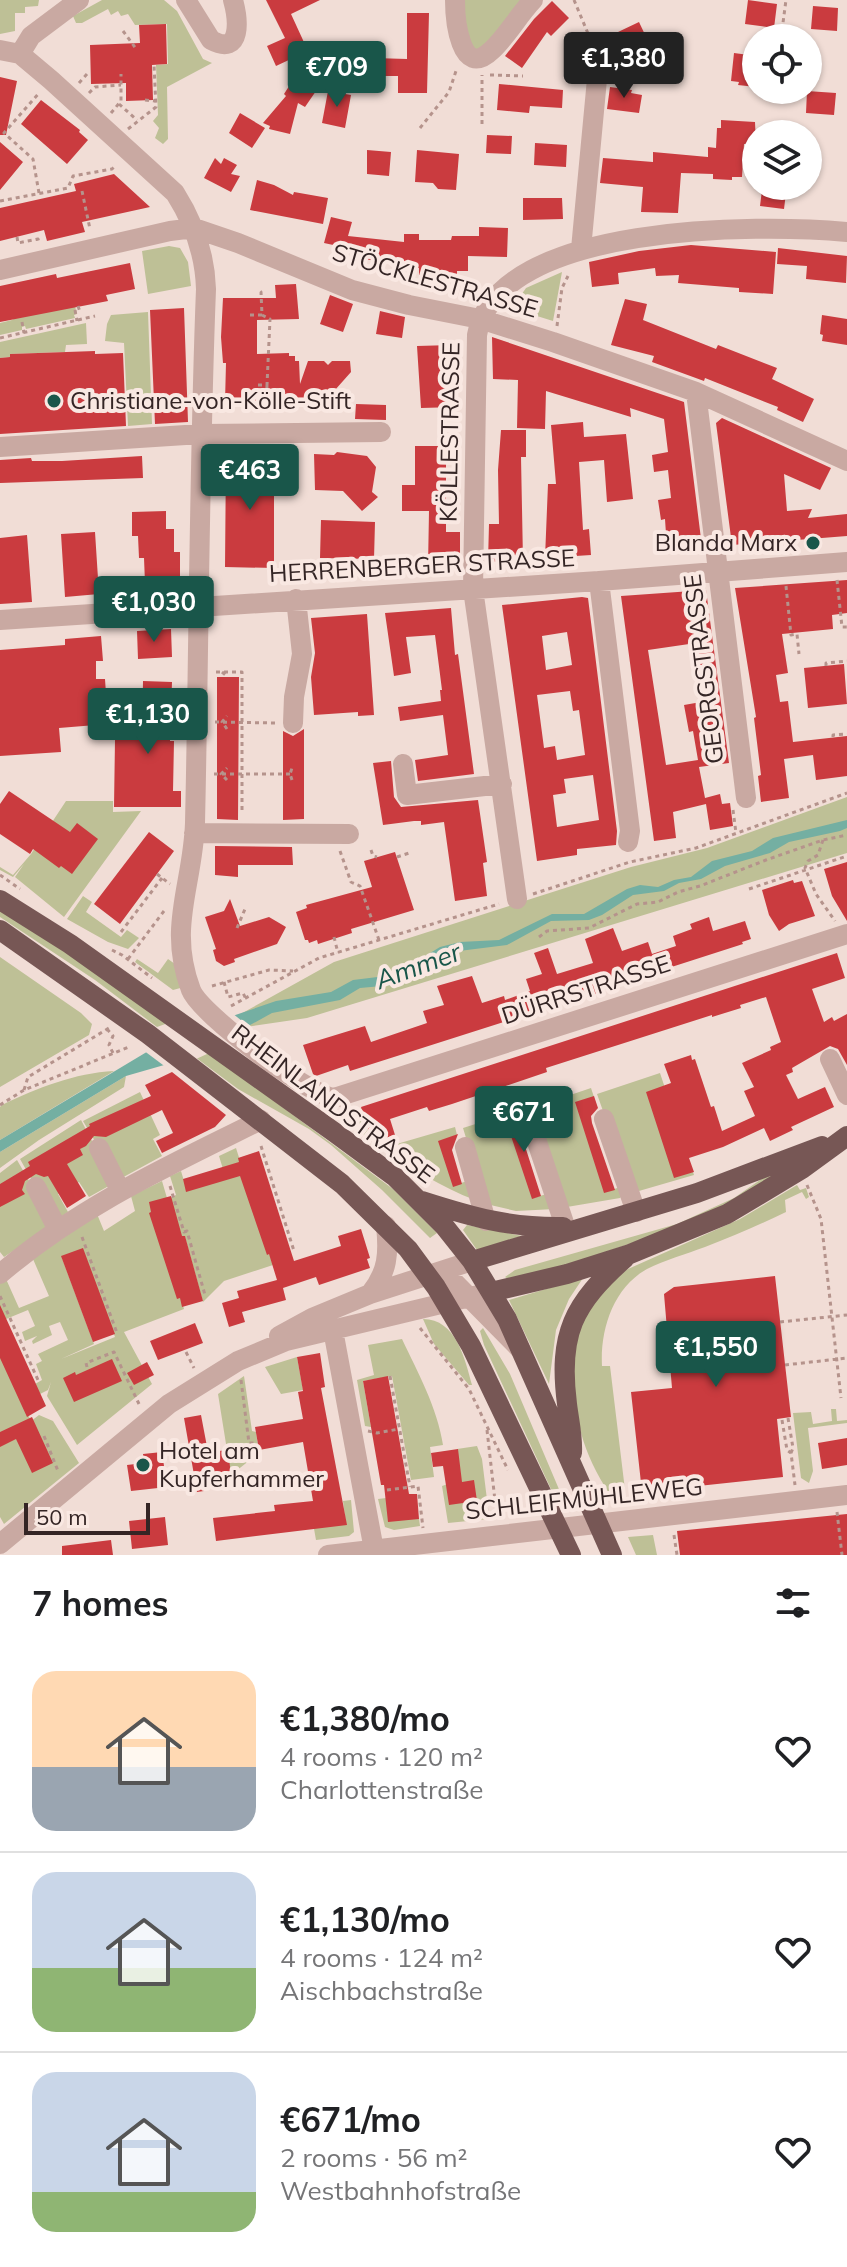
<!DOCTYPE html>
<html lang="en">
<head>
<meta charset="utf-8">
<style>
	:root { --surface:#fff; --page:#f6f6f6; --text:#202124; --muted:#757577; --line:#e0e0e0; --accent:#19564a }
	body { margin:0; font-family:Mulish,sans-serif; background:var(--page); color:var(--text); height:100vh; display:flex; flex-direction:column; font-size:30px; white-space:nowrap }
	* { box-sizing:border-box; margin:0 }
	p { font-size:26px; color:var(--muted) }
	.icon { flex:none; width:44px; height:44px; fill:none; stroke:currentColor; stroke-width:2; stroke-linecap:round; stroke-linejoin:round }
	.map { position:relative; height:1555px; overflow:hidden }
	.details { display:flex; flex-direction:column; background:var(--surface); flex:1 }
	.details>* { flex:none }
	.tools { position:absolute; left:742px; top:24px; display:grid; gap:16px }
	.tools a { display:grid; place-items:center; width:80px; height:80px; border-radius:50%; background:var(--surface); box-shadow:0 2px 6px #0004; font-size:40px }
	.scale { position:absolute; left:24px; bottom:20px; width:126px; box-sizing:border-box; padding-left:8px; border:4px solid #342525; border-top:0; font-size:22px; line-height:28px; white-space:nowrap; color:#342525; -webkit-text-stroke:6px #f9e8e2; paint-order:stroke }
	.price { position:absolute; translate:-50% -68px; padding:0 18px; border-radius:8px; background:var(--accent); color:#fff; font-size:26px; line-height:52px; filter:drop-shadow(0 2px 4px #0008) }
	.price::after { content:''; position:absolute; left:50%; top:48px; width:24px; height:18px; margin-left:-12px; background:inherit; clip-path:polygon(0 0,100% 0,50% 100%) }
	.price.active { background:#222; color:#fff }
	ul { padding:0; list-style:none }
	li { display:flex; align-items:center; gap:24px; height:200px; padding:0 32px }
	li+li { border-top:2px solid var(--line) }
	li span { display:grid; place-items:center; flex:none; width:224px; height:160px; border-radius:24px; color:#555 }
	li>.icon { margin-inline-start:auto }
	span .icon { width:96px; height:96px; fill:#fffc; stroke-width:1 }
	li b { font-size:34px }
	h2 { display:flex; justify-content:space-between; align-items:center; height:96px; padding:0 32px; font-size:34px }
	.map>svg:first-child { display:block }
	.green { fill:#bec096; fill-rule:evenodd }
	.water { fill:#74afa2 }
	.pier { fill:#f1ddd6 }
	.building { fill:#ca3b3f; fill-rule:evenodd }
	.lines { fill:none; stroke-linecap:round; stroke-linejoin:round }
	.path { stroke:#b5938c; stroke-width:3; stroke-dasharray:4 4; stroke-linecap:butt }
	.minor { stroke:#c9a9a2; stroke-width:20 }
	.major { stroke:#775755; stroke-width:20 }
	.poi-dot { fill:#19564a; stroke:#f9e8e2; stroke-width:3 }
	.labels { text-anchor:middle; stroke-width:8; stroke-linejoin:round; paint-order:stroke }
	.street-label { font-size:24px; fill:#342525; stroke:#f9e8e2 }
	.poi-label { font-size:24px; fill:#342525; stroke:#f9e8e2; text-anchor:start }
	.water-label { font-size:26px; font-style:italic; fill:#19564a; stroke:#f9e8e2 }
</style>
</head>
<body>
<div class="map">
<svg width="847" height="1555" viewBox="0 0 847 1555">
	<rect width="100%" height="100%" fill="#f1ddd6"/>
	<path class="green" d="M0 0H39L38 6 25 7V13H15V31L0 34Z
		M102 0H164L177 11 203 59 212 63 167 87 168 139 163 144 155 138 159 128 153 121 158 115 156 65 168 64 167 24 135 25 128 14 121 16 118 11 111 15 108 9 82 23H76L73 16Z
		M455 0H533L475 57Z
		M169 246 180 248 188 262 191 286 148 294 142 251Z
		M562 272 553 321 524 312 519 298 526 288Z
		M70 287 77 314 74 315 75 318 26 329 25 326 22 327V330L0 335V323L12 320Z
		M148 312 152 424 128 426 124 343 105 341 107 324 111 315Z
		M86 323 87 344 66 345 65 352 10 354V357L0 358V342Z
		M847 797V853L307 1018 246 1027 237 1016 334 962 631 867 707 848Z
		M66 801H113V812L141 811 64 917 15 877 24 864 13 877 0 870V867L13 875 31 854Z
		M83 896 92 902 86 912 121 937 127 930 139 938 128 949 108 942 67 919Z
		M0 909 60 946 168 1023 157 1027 95 980 0 917Z
		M0 957 81 1013 92 1024 89 1035 0 1087Z
		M137 959 158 973 168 959 175 964 184 987 173 990 135 962Z
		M208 1052 393 1189 437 1233 430 1238 382 1190 331 1145 309 1129 238 1089 195 1057Z
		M114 1071 0 1140V1107L2 1105C37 1088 75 1073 114 1071Z
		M660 1073 694 1175 632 1193 597 1094Z
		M126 1076 124 1087 39 1140 0 1168V1152Z
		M591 1088 594 1097 577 1102 606 1192 620 1187 623 1195 620 1198 561 1208 529 1109Z
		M140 1092 160 1135 153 1139 162 1156 118 1180 83 1121Z
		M362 1108 372 1141 341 1119 345 1113Z
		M523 1109 526 1118 509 1124 533 1198 550 1193 555 1209 516 1211 486 1204 463 1128Z
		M81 1120 114 1183 89 1197 79 1182 58 1194 68 1212 55 1221 20 1159Z
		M455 1127 457 1135 440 1141 454 1185 471 1180 475 1200C441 1187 412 1169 383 1148Z
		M236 1148 273 1265 224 1281 203 1302 185 1237H181L170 1198 176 1195 170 1176 181 1171 187 1191 226 1179 219 1156Z
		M17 1160 54 1224 4 1257 0 1252V1173Z
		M785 1171 697 1221 564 1266 508 1279 505 1277 515 1270 677 1224 734 1198 770 1173Z
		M162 1181 167 1198 164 1241 184 1309 124 1332 152 1384 77 1445 47 1396 51 1382 48 1390 40 1394 35 1384 42 1380 36 1364 42 1361 38 1354 68 1340 60 1322 49 1326 52 1335 33 1344 32 1341 37 1336 25 1341 22 1332 35 1326 28 1310 6 1319 0 1311V1278L6 1279 19 1308 49 1296 33 1259 97 1214 104 1231 135 1211 131 1196ZM82 1250 115 1337 61 1359 94 1344 62 1258Z
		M797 1185 800 1190 806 1188 809 1197 806 1199 802 1192 785 1200 786 1212C759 1225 733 1236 705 1247 686 1254 665 1260 647 1269 613 1288 600 1330 602 1366H610L625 1490 624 1496 615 1502C586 1460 574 1425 574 1374 575 1345 577 1322 595 1297 603 1286 616 1277 628 1269L740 1219Z
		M467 1225 522 1236 477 1250 463 1230Z
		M583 1278 569 1299 556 1330 549 1384 509 1300Z
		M423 1319C456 1319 465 1359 472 1385H469L434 1344Z
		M483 1328 510 1374 564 1501 557 1502 484 1345 480 1331Z
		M402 1339C418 1373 437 1407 443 1445L430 1447 434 1477 411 1480 392 1376 363 1381 371 1427 365 1426 357 1380 374 1375 368 1345Z
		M0 1355 30 1419 0 1434Z
		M297 1357 303 1390 281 1394 265 1367Z
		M244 1376 252 1431 256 1432 259 1453 231 1475 218 1394Z
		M831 1409H836L837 1421 847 1420V1423L808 1428 813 1471 809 1483 801 1478 793 1413 811 1412 813 1424 832 1421Z
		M39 1415 53 1421 79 1463 4 1524 0 1517V1445Z
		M477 1446 482 1459 489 1516 488 1519 448 1523 442 1486 448 1484 459 1462 457 1449Z
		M386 1498 419 1519 420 1526 394 1530 385 1527 378 1499Z
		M351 1500 354 1532 349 1536 316 1540 313 1523 346 1525 343 1501Z
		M653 1535 657 1555H636L628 1537Z"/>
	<path class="water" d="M847 820V828L840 831 789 842 770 853 725 866 701 879 679 883 664 891 633 895 602 915 589 920 551 921 507 945 459 951 393 985 360 988 340 1000 272 1013 192 1057 126 1076 0 1152V1140L150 1050 212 1023 276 1001 331 992 353 980 394 975 440 947 460 942 499 940 552 914H584L627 889 640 885 658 887 674 880 691 877 712 861 752 851 773 838Z"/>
	<path class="pier" d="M232 1013 252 1029 235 1041 194 1060 167 1068 143 1050 210 1019Z"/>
	<path class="building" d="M266 0H320L291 14 308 51 276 66 267 46 285 38Z
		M748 0 777 4 774 28 745 24Z
		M552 1 569 18 551 36 547 32 522 68 505 56 534 19Z
		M813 6 838 8 837 31 811 29Z
		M407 13H429L427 93H398V76H372L374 58 407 59Z
		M639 22 648 41 636 46 631 36 618 32Z
		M166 24 167 64 152 65 153 100 126 101V83L91 84 90 45 140 43 139 25Z
		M656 40 680 41 679 62 655 60Z
		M734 53 756 56V87L738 85 739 82 731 81Z
		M306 72 303 83 316 91 305 107 298 103 290 134 269 129 270 126 263 123 286 96 284 94 295 77 299 80Z
		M0 77 17 81 6 135H0Z
		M499 84 563 90 562 108 530 106 529 113 497 110Z
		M610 87 632 90 631 93 642 95 639 113 607 109Z
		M328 91 351 95 345 128 322 123Z
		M807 91 836 93 834 115 806 113Z
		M41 100 80 130 79 132 88 140 67 164 21 124Z
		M240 113 265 128 252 148 229 133Z
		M721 120 755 122 756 145 744 144 742 177H732V180L713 179V174L681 173 678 213 641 212 643 187 600 183 603 158 653 162V152L708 157V147L716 148 717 128H721Z
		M487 135 512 136 511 154 486 153Z
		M0 142 23 162 0 190Z
		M535 143 567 145 566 167 534 165Z
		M367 150 391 152 389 176 367 174Z
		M417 150 459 154 456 190 438 189 433 183 415 182Z
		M215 158 221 164 224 158 237 165 231 174 240 176 231 192 204 178Z
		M114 174 150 207 82 222 85 232 47 241 44 230 0 241V208L76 191 74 184Z
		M257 180 274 185 293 195 294 192 328 198 323 224 250 210Z
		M762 190 786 193 784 209 760 206Z
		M523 198H562L563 219 523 220Z
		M331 217 352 222 348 236 404 242V234H419V240H451L452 236H479V227L508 228 507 257 468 256V271H457V275H419V268L404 269V263L361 259V251L324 243Z
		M691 245 776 252 773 294 739 292V288L678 283 679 275 656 276 655 268 618 273 619 284 592 287 589 262 639 251Z
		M778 248 847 256 846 283 806 279 807 266 777 264Z
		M130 263 135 289 106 295 108 301 0 322V286L56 274 57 278Z
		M296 284 299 319 257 320V354L289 353V356H295V361H299L300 384 308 361H324L328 365 332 361H350L351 372 327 399 323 395 321 398H294V408H270V402H225L226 363H223L221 337 223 298H276L275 285Z
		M330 295 353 304 343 332 320 324Z
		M625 299 647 304 643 320 716 349 718 345 777 368 772 379 814 399 803 422 777 410 778 407 705 378 704 381 652 362 654 356 611 345Z
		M184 308 188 422 155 424 150 310Z
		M380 311 405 317 402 338 376 334Z
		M822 315 847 319V345L822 341 823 335 820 334Z
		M492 337 684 402 702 547 667 549 665 519 661 520 658 500 671 498 668 470 654 472 652 455 668 452 664 419 630 408 631 417 546 391 545 429 517 428 518 380 493 379Z
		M452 345 456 407 421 408 417 346Z
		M95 351V354L123 353 126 426 0 434V358L10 357V354Z
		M356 404 386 405V420L355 419Z
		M722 418 831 468 820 490 784 474 787 511 812 509 808 518 847 514V536L732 545 716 423Z
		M583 422 584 437 626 434 633 499 607 502 604 460 579 462 583 530 589 529 591 555 545 558 548 484H556L551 425Z
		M501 430H526V457H521L523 560 488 562 489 524H499L498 470Z
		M415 446H446V532H460V567H428L429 511H402V485H415Z
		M337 452 367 456 376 467 372 492 378 497 362 511 343 491 315 490 314 454 334 455Z
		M142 456 143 478 0 483V460L31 458 32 461H62Z
		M226 456 274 457V568L225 567Z
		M166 511V529H174V552H180V582L145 583 144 558H139L138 536H132V512Z
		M321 520 375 522 374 559 320 558Z
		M95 532 99 594 65 597 61 534Z
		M27 535 32 602 0 604V538Z
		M847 580V613L832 615 833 629 782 634 788 673 776 675 780 702 788 701 793 742 847 736V776L816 780 813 755 784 759 789 798 761 802 758 776 761 775 754 718 756 717 735 588Z
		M706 590 729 763 699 767 705 798 720 794 722 804 730 803 733 826 710 830 706 804 673 812 676 838 654 841 621 596ZM696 643 701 702 684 705 689 732 693 731 698 760 666 765 648 650Z
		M582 597 588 598 617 831 616 845 577 849V855L537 861 502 605ZM567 632 572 665 546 670 542 636ZM570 691 573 711 579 710 585 755 557 760 555 746 544 748 537 695ZM593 775 599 820 557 827 553 795 566 793 564 779Z
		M451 608 455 655 458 654 474 774 418 781 415 760 448 755 443 715 400 721 398 707 441 701 440 690H442L435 635 406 637 411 673 394 676 385 613Z
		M367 614 374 715 358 716V712L314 715 311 677 315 653 311 618Z
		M171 629 172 657 138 659 137 631Z
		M101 636 103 661H96V679H105L108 724 59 728 61 752 0 756V650L65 645V639Z
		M844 664 847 704 808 708 804 668Z
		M217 677H239L238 820 217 819Z
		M143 681 172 682 170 741H174L173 791H181V807H114L115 740H142Z
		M304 729V819L283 820V731L293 736Z
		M391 761 394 797 401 807 478 800 487 862 483 863 487 896 455 901 444 822 421 825V821H414L383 825 373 763Z
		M9 791 70 832 77 823 98 839 72 874 61 866 59 868 33 849 30 854 0 834V804Z
		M149 832 174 851 120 924 94 904Z
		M215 846 292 847 293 865H238V877L215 875Z
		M395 852 414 910 351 929 352 933 318 944 317 940 309 943 308 940H305L296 912 307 908 306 905 372 887 364 861Z
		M847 862V921L832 896 824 869Z
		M793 880 794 883 802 881 815 916 789 924 779 931 769 915 762 890Z
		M230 899 240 926 269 917 286 927 277 944 234 959 235 962 224 966 216 961 213 950 216 949 205 917 224 911Z
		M709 917 713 931 745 921 751 939 742 942 743 944 628 981 577 1001 576 999 350 1071 348 1065 316 1076 313 1074 303 1045 365 1026 371 1042 427 1023 423 1011 444 1005 437 986 472 976 482 1003 504 996 505 1000 530 991 526 979 542 974 534 953 548 948 557 974 593 963 585 939 613 928 622 951 648 942 652 954 676 946 673 936 692 929 690 924Z
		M837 953 845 978 812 989 824 1022 832 1017 834 1021 847 1014V1065L838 1049 830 1046 792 1068 793 1072 786 1075 798 1099 825 1087 834 1107 791 1127 793 1130 770 1141 764 1128 723 1147 689 1158 694 1172 674 1178 646 1092 671 1083 664 1064 691 1055 692 1060 695 1059 711 1107 714 1106 722 1131 755 1116 744 1091 754 1087 742 1063 771 1050 770 1047 781 1042 766 997 740 1005 741 1008 712 1017V1015L546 1068 547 1072 452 1104 429 1111 427 1107 390 1119 395 1135 372 1142 361 1107Z
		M172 1072 226 1115 215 1127 162 1153 156 1141 173 1133 162 1110 106 1137 94 1136 86 1146 80 1149 83 1155 67 1164 86 1196 67 1208 48 1176 44 1177 36 1174 25 1181 22 1190 25 1194 0 1207V1184L30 1166 28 1162 90 1126 89 1124 151 1096 145 1085Z
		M594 1096 598 1108 591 1116 592 1123 615 1190 604 1193 575 1102Z
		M527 1117 530 1128 524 1136V1143L541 1196 532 1199 507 1124Z
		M458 1134 452 1150 462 1184 453 1187 438 1141Z
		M259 1151 294 1261 341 1246 338 1236 361 1229 370 1258 367 1259 370 1268 319 1285 316 1277 283 1288 286 1300 242 1312 245 1322 229 1327 222 1303 239 1298 237 1291 277 1280 269 1254 267 1255 240 1176 186 1192 183 1179 239 1162 238 1158Z
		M171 1196 182 1236H185L203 1301 182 1307 180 1298 177 1299 149 1213 151 1212 149 1202Z
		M83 1248 115 1334 93 1342 61 1256Z
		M775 1276 791 1417 777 1419 783 1477 642 1492 631 1392 672 1388 664 1294 674 1287Z
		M0 1305 46 1406 27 1417 0 1358Z
		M195 1323 203 1343 158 1360 150 1341Z
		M320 1353 325 1387 321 1388 347 1525 216 1541 213 1518 275 1511 274 1505 313 1501 303 1442 259 1450 255 1427 303 1419 298 1392 303 1391 297 1357Z
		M112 1359 122 1381 74 1402 63 1378 75 1372 76 1375Z
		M147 1362 154 1375 134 1385 127 1373Z
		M388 1376 409 1494H417L419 1519 388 1522 384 1485H381L363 1381Z
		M201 1415 208 1452 228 1450 231 1475 204 1491 197 1492 184 1418Z
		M32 1417 53 1463 32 1473 16 1439 0 1447V1432Z
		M847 1438V1465L822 1469 818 1443Z
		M458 1449 462 1482 474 1480 477 1501 449 1505 443 1466 433 1467 431 1453Z
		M162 1452 167 1487 131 1491 127 1465 144 1463 143 1454Z
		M847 1514V1555H680L677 1531Z
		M165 1517 168 1545 132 1549 129 1521Z
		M111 1540 113 1555H62V1546Z"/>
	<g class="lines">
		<path class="path" d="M574 0 592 43
			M123 31 137 50
			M781 38 786 0
			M490 75 523 76
			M79 83 87 74
			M89 93 95 87 121 85
			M145 100 155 101
			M119 104 137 120
			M111 113 121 101V74
			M482 124V75
			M420 128 449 92 457 68
			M128 129 156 107 154 65
			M82 191 90 229
			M39 193 33 159 4 133 40 92
			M0 201 68 188 73 176 112 169 116 165
			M17 237 18 243 38 239 39 242
			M78 306 80 312
			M75 310 77 321
			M250 315H262L261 292 258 289
			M262 315 270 319 267 385
			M22 322 24 333
			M557 326 562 288 568 276
			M0 338 95 316
			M258 385H267L266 416
			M76 389 77 413
			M837 580 842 627H847
			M786 586 791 635 797 634 799 654
			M826 666V663L847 661
			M216 672H242V814
			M222 672 228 677
			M215 722 275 723
			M227 729 222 722 227 716
			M833 737V735L847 734
			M214 774H290
			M227 780 221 774 227 768
			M292 780 290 774 292 768
			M733 810 736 833
			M823 840 818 855 808 861 805 868 816 894 835 921
			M371 850 373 856 377 857
			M340 851 351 882 360 886 379 940
			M397 857 409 853
			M157 874 170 884
			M0 875 20 889
			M749 889 847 856
			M533 894 630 862 696 848 847 793
			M237 928 245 909
			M121 932 162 878
			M334 937 338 953
			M539 937 547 931 589 928 637 904 658 902 678 892 700 886 766 860 823 840 847 835
			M112 950 122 955 152 978
			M128 959 164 911
			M224 982 228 997 243 993 246 999
			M212 986 269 970 293 971
			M231 1006 319 958 499 904
			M107 1029 113 1036 109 1045 113 1053
			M24 1090 28 1077 109 1028
			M0 1105 24 1090 131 1046
			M261 1146 294 1251
			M807 1185 821 1219 841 1398
			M170 1186 184 1232 187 1231 205 1295
			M82 1237 117 1333
			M0 1296 38 1380
			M780 1322 847 1315
			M420 1328 469 1389 508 1470
			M186 1352 194 1368
			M785 1365 847 1358
			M87 1367 86 1363 114 1352 139 1404
			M390 1376 410 1487
			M241 1380 249 1443H258
			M788 1418 793 1448 791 1453
			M782 1420 787 1450 791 1453 795 1485
			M487 1430 497 1518
			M368 1431 377 1433 399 1429
			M44 1436 58 1471
			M387 1490 418 1486 423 1528
			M837 1512 842 1555
			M674 1535 677 1555"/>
		<path class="minor" d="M186 0 211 40C243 57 238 18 233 0
			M455 0C455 18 460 81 492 50 507 36 518 16 533 0
			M0 50 20 54 51 80 175 193C194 223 205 253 206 289 199 467 199 645 195 823 193 885 167 927 191 990 200 1014 309 1095 334 1098L847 934
			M20 54 31 36 79 0
			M581 249 599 58 623 46
			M0 270 170 231 194 228 238 243 352 290 409 305 480 319 553 342 696 392 847 461
			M696 392 746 798
			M0 447 201 434 381 432
			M599 581 630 831 628 842
			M0 620 599 581 847 562
			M293 723 294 697 302 654 296 599
			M403 764 407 795 502 784
			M194 833 349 834
			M517 899 473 589 477 335C497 222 761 224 847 232
			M830 1059 847 1095
			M604 1119 636 1212
			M536 1139 565 1226
			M465 1147 486 1221
			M99 1148 120 1190
			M36 1187 58 1230
			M0 1274C78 1207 170 1165 261 1120
			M428 1275H442L453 1281 521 1350
			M370 1294C388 1272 389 1253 386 1226
			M333 1330 374 1550
			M279 1336 312 1318 370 1294 472 1261
			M0 1544 169 1404 238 1361 286 1341 491 1292
			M328 1555 847 1495"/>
		<path class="major" d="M0 900 70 944 334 1132 395 1177 445 1227 472 1261 507 1319 612 1555
			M0 930 148 1034 342 1184 408 1249 436 1287 471 1346 571 1555
			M422 1201C472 1217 510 1228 563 1227
			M472 1261 697 1193 822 1146
			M491 1292 567 1274 630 1254 727 1214 802 1169 847 1136
			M572 1453C573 1436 569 1421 567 1404 558 1334 573 1304 625 1258"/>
	</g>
	<g class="poi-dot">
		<circle cx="54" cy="401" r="8"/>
		<circle cx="813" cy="543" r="8"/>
		<circle cx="143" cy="1465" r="8"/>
	</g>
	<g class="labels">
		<g class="street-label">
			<text transform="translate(435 281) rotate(16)" y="8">STÖCKLESTRASSE</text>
			<text transform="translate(450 432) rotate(-89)" y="8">KÖLLESTRASSE</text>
			<text transform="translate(422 566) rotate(-3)" y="8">HERRENBERGER STRASSE</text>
			<text transform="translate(704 669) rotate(-97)" y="8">GEORGSTRASSE</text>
			<text transform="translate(586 990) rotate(-18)" y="8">DÜRRSTRASSE</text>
			<text transform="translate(333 1104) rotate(37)" y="8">RHEINLANDSTRASSE</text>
			<text transform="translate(584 1499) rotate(-6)" y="8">SCHLEIFMÜHLEWEG</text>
		</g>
		<g class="poi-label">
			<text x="70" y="409">Christiane-von-Kölle-Stift</text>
			<text x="797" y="551" text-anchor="end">Blanda Marx</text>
			<text x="159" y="1459">Hotel am<tspan x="159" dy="28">Kupferhammer</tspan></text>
		</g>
		<g class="water-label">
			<text transform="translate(418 966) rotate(-20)" y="9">Ammer</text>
		</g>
	</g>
</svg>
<div class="tools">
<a><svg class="icon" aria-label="locate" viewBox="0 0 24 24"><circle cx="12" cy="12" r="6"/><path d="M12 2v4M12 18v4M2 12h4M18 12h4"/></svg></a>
<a><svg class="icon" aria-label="layers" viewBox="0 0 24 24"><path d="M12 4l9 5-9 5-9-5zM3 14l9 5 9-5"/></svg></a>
</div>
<div class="scale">50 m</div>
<b class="price active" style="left:624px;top:100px">€1,380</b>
<b class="price" style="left:337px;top:109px">€709</b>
<b class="price" style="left:250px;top:512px">€463</b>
<b class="price" style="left:154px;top:644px">€1,030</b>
<b class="price" style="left:148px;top:756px">€1,130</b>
<b class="price" style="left:524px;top:1154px">€671</b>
<b class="price" style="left:716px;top:1389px">€1,550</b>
</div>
<section class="details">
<h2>7 homes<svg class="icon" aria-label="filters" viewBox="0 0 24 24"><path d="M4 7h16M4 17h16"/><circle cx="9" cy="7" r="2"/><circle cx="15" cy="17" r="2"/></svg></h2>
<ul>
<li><span style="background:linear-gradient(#ffd9b3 60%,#9aa5b1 0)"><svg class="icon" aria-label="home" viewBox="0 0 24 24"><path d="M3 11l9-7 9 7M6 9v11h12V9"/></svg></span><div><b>€1,380/mo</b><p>4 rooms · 120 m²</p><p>Charlottenstraße</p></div><svg class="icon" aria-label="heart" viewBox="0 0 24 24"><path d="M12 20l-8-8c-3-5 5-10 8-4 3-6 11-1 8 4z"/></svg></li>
<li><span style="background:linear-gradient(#c9d6e8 60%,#8fb573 0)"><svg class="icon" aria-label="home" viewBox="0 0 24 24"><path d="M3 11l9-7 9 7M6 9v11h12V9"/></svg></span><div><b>€1,130/mo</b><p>4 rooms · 124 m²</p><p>Aischbachstraße</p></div><svg class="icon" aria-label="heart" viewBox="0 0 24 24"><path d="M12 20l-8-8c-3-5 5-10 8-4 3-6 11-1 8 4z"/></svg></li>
<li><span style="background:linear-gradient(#c9d6e8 75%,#8fb573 0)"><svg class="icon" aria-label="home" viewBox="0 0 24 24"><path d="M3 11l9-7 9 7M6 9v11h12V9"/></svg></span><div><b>€671/mo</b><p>2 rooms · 56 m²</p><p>Westbahnhofstraße</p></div><svg class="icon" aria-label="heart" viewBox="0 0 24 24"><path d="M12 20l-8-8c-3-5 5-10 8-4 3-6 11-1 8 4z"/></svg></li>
</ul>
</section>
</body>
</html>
